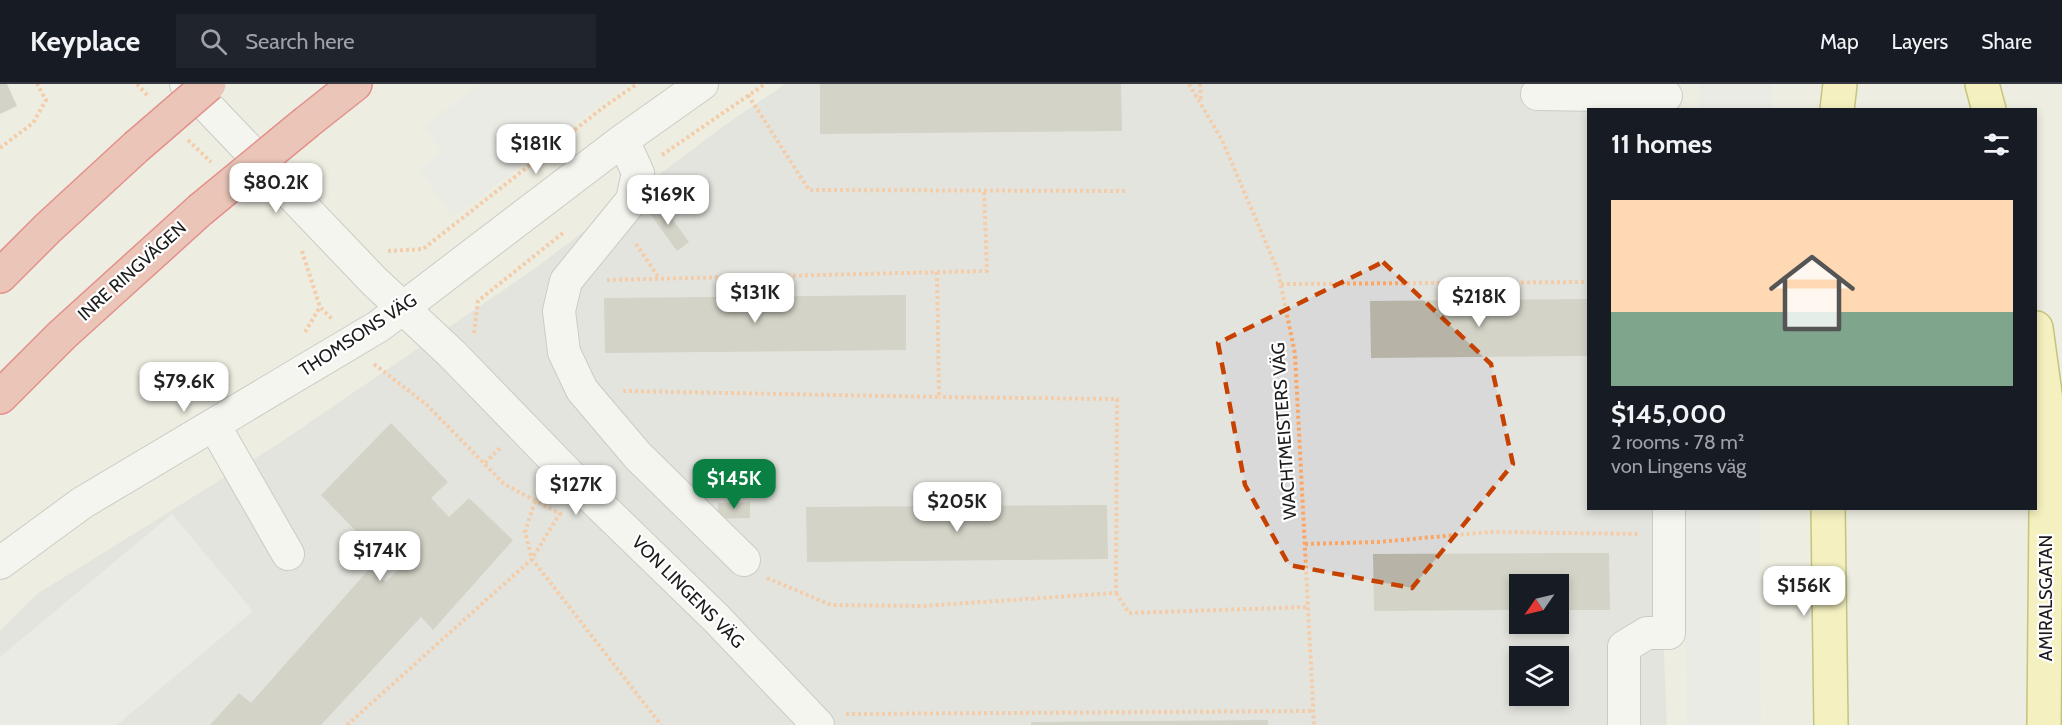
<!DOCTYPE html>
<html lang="en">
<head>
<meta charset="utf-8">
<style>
	:root { --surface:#171b24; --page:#20242c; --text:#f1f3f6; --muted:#9ea1a6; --line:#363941; --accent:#0b8043 }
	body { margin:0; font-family:Cabin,sans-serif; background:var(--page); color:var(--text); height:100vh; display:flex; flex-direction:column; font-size:22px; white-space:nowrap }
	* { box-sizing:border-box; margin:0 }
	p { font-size:20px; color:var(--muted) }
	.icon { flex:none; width:33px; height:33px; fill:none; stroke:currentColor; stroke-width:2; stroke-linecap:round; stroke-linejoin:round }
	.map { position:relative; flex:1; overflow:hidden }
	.drawer { position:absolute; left:1587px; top:24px; width:450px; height:402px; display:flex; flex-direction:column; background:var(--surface); border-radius:0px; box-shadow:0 3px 9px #0003 }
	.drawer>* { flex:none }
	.needle { width:39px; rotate:236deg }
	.fabs { position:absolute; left:1509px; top:490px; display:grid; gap:12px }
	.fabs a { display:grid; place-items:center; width:60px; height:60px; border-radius:0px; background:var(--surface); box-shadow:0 3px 9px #0003; font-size:30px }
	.price { position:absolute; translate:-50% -51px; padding:0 14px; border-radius:12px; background:#fff; color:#222; font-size:20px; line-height:39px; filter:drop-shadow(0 2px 3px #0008) }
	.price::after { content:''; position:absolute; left:50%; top:36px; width:18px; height:14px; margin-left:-9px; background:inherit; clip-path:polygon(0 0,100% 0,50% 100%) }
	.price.selected { background:var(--accent); color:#fff }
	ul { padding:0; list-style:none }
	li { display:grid; align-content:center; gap:12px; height:318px; padding:0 24px }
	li+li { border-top:2px solid var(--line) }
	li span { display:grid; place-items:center; height:186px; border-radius:0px; color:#555 }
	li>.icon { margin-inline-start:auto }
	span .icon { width:108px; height:108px; fill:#fffc; stroke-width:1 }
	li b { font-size:26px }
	h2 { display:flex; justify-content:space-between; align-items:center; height:72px; padding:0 24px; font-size:26px }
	header { display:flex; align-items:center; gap:36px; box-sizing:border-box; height:84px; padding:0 30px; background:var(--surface); border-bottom:2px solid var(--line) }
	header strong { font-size:28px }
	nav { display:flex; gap:33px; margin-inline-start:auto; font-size:21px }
	.search { width:420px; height:54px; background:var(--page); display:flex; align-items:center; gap:15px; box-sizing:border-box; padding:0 21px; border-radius:0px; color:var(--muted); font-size:22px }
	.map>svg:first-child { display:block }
	.residential { fill:#dad9d9; fill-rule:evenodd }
	.parking { fill:#e8e8e8 }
	.building { fill:#b7b3a7 }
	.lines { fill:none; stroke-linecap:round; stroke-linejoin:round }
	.minor-casing { stroke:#a3a3a3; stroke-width:34 }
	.major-casing { stroke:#939300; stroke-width:36 }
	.highway-casing { stroke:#d82123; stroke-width:36 }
	.path { stroke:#fba664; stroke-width:4; stroke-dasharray:3 3; stroke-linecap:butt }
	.minor { stroke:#fff; stroke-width:32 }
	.major { stroke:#fdf397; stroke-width:33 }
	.highway { stroke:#e79486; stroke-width:33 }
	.highway-bridge-casing { stroke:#d82123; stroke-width:36; stroke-linecap:butt }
	.highway-bridge { stroke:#e79486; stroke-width:33 }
	.marked { fill:none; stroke:#c74200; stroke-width:4.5; stroke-dasharray:12 8; stroke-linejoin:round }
	.labels { text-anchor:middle; stroke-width:4.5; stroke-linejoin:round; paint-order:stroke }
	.street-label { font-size:18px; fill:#1c1c1c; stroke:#fff }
</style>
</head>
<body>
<header>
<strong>Keyplace</strong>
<div class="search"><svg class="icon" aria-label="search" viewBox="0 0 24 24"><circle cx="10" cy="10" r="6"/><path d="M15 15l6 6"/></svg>Search here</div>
<nav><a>Map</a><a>Layers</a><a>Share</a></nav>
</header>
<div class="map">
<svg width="2062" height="641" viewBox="0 0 2062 641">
	<rect width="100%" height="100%" fill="#edede1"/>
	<path class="residential" d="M785 0H1640L1588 26V424L1658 425 1667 641H0V547L37 510 278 360 534 185 725 41ZM1520 501H1558V540H1520ZM1520 573H1558V612H1520Z"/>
	<path class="parking" d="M480 0H627L453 134 419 85 442 68 424 42Z
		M1700 0H1772L1771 25H1699Z
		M1683 425H1759L1761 641H1687Z
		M172 430 253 527 117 641H0V573Z"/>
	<path class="building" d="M0 0H7L17 22 0 30Z
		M820 0H1121L1122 47 820 50Z
		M660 118 689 158 677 167 648 127Z
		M906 211V266L605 269 604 214Z
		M1588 215V272L1371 274 1370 217Z
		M391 339 448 398 431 414 449 433 469 414 513 456 433 546 421 533 321 641H210L239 609 251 619 370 484 386 498 405 478 386 460 376 468 321 411Z
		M750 418V434L718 435V419Z
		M1107 421 1108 475 807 478 806 423Z
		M1609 469 1610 526H1558V501H1520V526L1374 527 1373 470Z
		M1268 636V641H1031V638Z"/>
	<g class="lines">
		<defs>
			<path id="minor" d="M186 0 374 197 452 270 583 405 716 534 818 641
				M1537 10 1666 12
				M623 56 638 89 632 116 566 197 559 227 564 268 582 306 638 372 744 476
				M214 341 288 470
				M0 479 82 419 379 242 623 56 702 0
				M1624 641V563L1647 549H1669V424"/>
			<path id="major" d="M1982 0 1989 26
				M1837 26 1840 0
				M2036 244 2047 324 2044 641
				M1828 424 1831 641"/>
			<path id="highway" d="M307 38 355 0
				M0 192 48 144 136 63
				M0 313 62 251 200 126"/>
		</defs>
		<use href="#minor" class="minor-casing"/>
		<use href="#major" class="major-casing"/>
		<use href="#highway" class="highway-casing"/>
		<path class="path" d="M137 0 149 13
			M1189 0 1222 56 1278 187 1295 270 1314 641
			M1200 0 1201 17
			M748 11 809 106 1128 107
			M188 56 211 78
			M0 64 33 39 46 16 37 0
			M662 71 765 0
			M636 160 659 194
			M302 167 320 223 333 236
			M388 167 423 165 605 22 637 0
			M607 196 987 187 984 107
			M1281 200 1588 198
			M305 248 320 223
			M474 249 478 217 564 148
			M374 280 427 321 504 400 564 432
			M623 307 939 313 937 188
			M485 379 502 362
			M535 417 525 448 532 475 661 641
			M1305 460 1378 458 1490 448 1638 450
			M767 494 831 521 922 522 1116 509 1117 315 939 313
			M1116 509 1129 529 1308 523
			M846 630 1313 627
			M347 641 532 475 560 429"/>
		<use href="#minor" class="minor"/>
		<use href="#major" class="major"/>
		<use href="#highway" class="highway"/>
		<defs>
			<path id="highway-bridge" d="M136 63 209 0
				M200 126 307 38"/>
		</defs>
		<use href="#highway-bridge" class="highway-bridge-casing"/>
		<use href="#highway-bridge" class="highway-bridge"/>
	</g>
	<path d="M0 0H2062V641H0ZM1383 178 1491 280 1513 380 1412 504 1289 481 1245 401 1218 259Z" fill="#edede1" fill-opacity=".55" fill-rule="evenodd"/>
	<path class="marked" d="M1383 178 1491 280 1513 380 1412 504 1289 481 1245 401 1218 259Z"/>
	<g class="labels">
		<g class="street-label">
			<text transform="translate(132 187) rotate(-42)" y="6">INRE RINGVÄGEN</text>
			<text transform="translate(358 251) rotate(-33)" y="6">THOMSONS VÄG</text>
			<text transform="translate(1284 347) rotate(-94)" y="6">WACHTMEISTERS VÄG</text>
			<text transform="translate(688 508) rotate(45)" y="6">VON LINGENS VÄG</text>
			<text transform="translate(2046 514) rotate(-90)" y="6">AMIRALSGATAN</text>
		</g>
	</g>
</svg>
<div class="fabs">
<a><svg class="needle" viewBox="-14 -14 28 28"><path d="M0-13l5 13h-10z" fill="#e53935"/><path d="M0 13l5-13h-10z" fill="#9ea1a6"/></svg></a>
<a><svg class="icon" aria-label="layers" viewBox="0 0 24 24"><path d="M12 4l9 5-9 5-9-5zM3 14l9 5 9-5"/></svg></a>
</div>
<b class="price" style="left:536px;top:91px">$181K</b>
<b class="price" style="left:276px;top:130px">$80.2K</b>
<b class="price" style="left:668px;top:142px">$169K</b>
<b class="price" style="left:755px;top:240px">$131K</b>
<b class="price" style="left:1479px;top:244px">$218K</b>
<b class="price" style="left:184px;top:329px">$79.6K</b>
<b class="price selected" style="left:734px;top:426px">$145K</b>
<b class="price" style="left:576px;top:432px">$127K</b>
<b class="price" style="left:957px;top:449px">$205K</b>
<b class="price" style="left:380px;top:498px">$174K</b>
<b class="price" style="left:1804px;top:533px">$156K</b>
<section class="drawer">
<h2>11 homes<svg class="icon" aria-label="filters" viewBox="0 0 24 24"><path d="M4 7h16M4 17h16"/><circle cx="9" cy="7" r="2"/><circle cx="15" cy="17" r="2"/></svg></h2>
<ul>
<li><span style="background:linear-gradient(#ffd9b3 60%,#7fa58c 0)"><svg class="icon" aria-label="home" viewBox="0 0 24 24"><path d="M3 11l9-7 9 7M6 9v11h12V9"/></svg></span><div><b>$145,000</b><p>2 rooms · 78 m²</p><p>von Lingens väg</p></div></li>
</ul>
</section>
</div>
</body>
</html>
